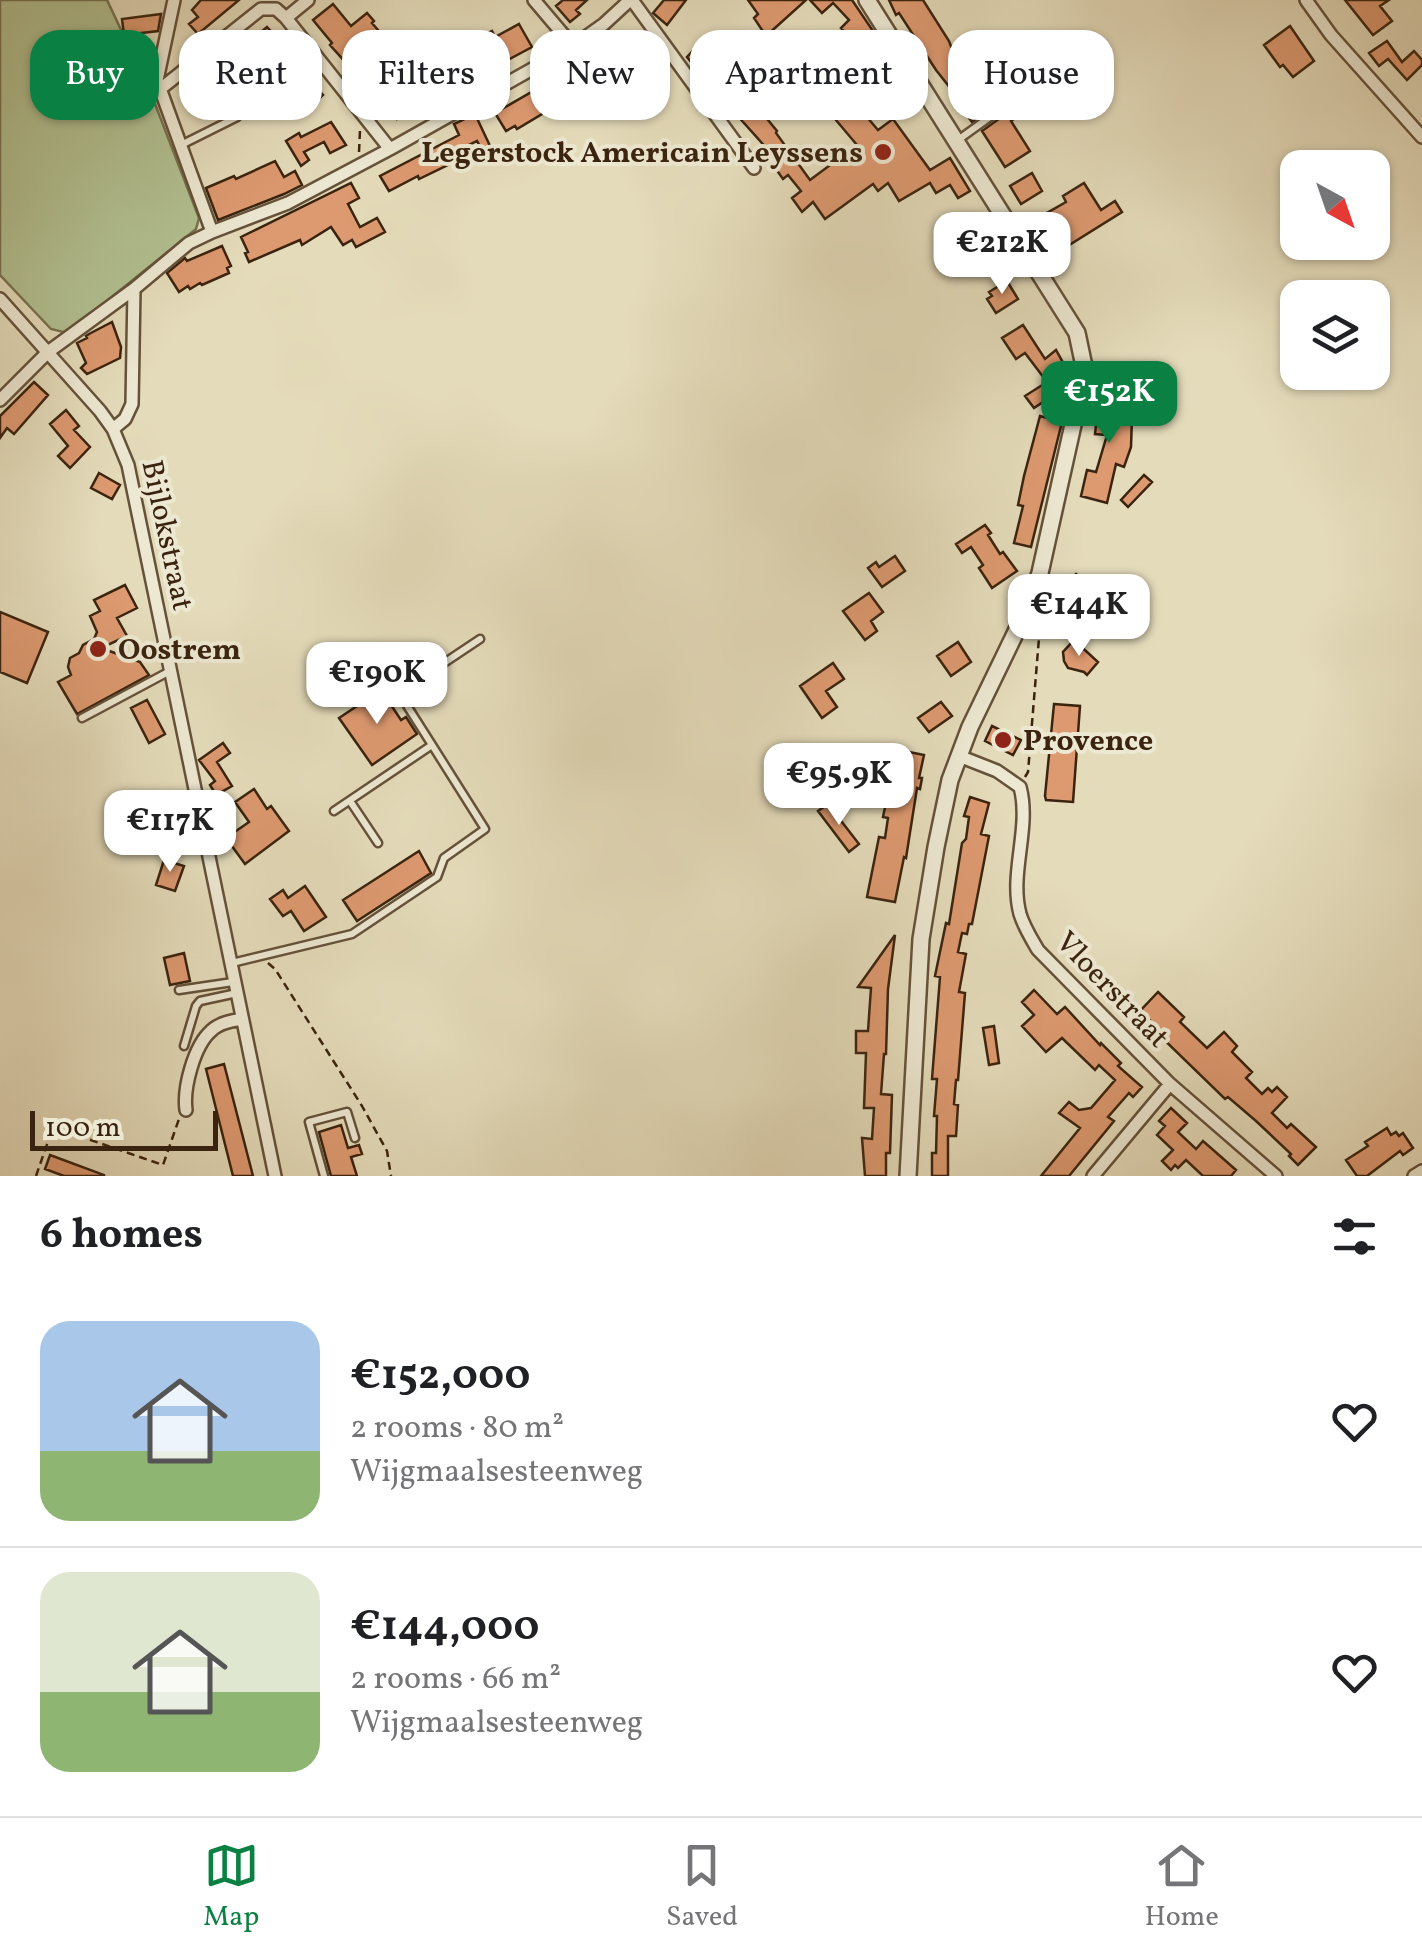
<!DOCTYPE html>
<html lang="en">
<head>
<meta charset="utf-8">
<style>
	:root { --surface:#fff; --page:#f2f2f2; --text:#202124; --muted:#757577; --line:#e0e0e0; --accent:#0b8043 }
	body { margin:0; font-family:Vollkorn,serif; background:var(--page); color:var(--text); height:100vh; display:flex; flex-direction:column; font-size:38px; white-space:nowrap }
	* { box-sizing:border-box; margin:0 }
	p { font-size:32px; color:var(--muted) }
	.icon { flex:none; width:55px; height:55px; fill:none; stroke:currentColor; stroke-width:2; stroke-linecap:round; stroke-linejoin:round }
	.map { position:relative; height:1176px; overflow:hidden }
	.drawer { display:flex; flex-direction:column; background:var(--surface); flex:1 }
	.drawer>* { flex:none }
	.banner { position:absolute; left:30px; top:30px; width:1362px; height:90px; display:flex; gap:20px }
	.needle { width:65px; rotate:140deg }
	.tools { position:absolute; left:1280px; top:150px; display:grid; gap:20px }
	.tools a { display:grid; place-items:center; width:110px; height:110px; border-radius:20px; background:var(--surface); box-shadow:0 2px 8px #0004; font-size:50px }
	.scale { position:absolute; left:30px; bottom:25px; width:188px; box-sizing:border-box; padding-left:10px; border:5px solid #3b240f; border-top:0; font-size:28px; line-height:35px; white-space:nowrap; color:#3b240f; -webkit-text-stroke:8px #ede8d2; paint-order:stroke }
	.price { position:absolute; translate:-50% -85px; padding:0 22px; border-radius:20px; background:#fff; color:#222; font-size:32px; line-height:65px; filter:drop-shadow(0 2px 5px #0008) }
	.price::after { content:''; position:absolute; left:50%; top:60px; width:30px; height:22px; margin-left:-15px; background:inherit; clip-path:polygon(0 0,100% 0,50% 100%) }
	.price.active { background:var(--accent); color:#fff }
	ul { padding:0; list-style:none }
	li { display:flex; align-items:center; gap:30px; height:250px; padding:0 40px }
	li+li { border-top:2px solid var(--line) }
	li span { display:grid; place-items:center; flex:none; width:280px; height:200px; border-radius:30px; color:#555 }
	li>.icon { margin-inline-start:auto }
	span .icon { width:120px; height:120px; fill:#fffc; stroke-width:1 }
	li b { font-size:42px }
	h2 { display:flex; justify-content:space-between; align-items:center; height:120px; padding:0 40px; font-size:42px }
	.pill { padding:0 35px; border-radius:30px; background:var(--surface); box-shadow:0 2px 8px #0004; font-size:35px; line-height:90px }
	.pill.active { background:var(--accent); color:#fff }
	.dock { display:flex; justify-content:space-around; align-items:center; height:140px; border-top:2px solid var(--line); background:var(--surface); font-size:28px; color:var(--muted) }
	.dock a { display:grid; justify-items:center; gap:5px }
	.dock .active { color:var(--accent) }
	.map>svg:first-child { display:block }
	.green { fill:#b2c091; stroke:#767250; stroke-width:2.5 }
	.building { fill:#dd9970; stroke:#3b240f; stroke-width:2.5 }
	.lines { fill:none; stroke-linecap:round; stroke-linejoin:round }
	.service-casing { stroke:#65523a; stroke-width:11 }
	.minor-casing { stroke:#65523a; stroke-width:16 }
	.tertiary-casing { stroke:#65523a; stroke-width:20 }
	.path { stroke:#3b240f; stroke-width:2.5; stroke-dasharray:8 5; stroke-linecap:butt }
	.service { stroke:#ede8d2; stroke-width:6 }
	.minor { stroke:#ede8d2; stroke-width:11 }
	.tertiary { stroke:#ede8d2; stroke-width:15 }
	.poi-dot { fill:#8f2418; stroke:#ede8d2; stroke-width:4 }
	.labels { text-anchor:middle; stroke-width:8; stroke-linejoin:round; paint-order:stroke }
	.poi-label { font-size:30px; font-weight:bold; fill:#3b240f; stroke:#ede8d2; text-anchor:start }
	.street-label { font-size:30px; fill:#3b240f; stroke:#ede8d2 }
</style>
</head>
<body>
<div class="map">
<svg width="1422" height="1176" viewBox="0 0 1422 1176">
	<rect width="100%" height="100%" fill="#e4dbba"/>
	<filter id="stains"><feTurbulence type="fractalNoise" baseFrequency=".002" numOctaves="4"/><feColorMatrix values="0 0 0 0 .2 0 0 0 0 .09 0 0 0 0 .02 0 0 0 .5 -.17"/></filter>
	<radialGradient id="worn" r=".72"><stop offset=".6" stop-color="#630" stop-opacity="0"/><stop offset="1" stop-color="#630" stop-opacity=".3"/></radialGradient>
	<path class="green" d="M0 0H107L152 96 199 218 196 229 67 333 51 329 0 275Z"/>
	<path class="building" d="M201 0H239L198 34 189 24 198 17 192 10Z
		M563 0H587L576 10 580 14 570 22 556 6Z
		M664 0H686L667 25 653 13Z
		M748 0H806L766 36 754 18 758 14Z
		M810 0H852L873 31 857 45 841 28 849 20 833 3 822 13Z
		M889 0H923L949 41 957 62H963L969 59 1000 101 972 122 963 110 966 108 936 70 899 13 896 15Z
		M1345 0H1389L1380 6 1392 21 1373 35Z
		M333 4 351 26 367 13 374 21 372 23 378 30 359 45 361 47 358 49 386 83 391 80 411 102 424 91 416 81 435 71 439 78 453 71 459 82 431 97 433 100 397 119 381 91 375 95 330 45 332 43 313 20Z
		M161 14 158 31 124 35 122 19Z
		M519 24 532 47 474 78 466 64 479 58 471 42 492 31 495 37Z
		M1290 26 1314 61 1293 77 1283 65 1280 67 1264 45Z
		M267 27 298 60 294 63 323 95 309 108 284 79 254 38Z
		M710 39 722 52 716 57 777 131 776 133 810 180 857 145 830 113 850 97 878 130 893 119 930 170 950 158 970 191 958 198 950 185 936 193 930 183 899 201 888 183 878 191 873 184 825 219 813 202 802 212 792 198 801 191 788 175 783 179 766 155 770 152 727 104 729 103 698 67 696 68 687 57 700 43 702 46Z
		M1387 41 1402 62 1414 51 1422 60V65L1407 80 1388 59 1379 66 1369 53Z
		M597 52 628 103 609 116 586 80 574 88 564 73Z
		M226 60 248 85 230 101 208 76Z
		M858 66 870 80 844 102 836 93 844 87 842 85 852 76 849 73Z
		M1052 81 1057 88 1011 121 1030 151 1005 167 982 131Z
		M542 86 553 103 545 108 547 111 517 129 515 126 506 131 495 113Z
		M475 114 490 146 482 150 477 141 455 152 458 160 419 179 418 176 389 191 380 176 459 135 454 124Z
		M331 122 346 145 330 153 324 142 304 152 309 160 301 166 286 141 299 133 301 137Z
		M275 161 284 177 295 171 302 185 284 194 218 220 206 188 234 176 236 179Z
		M1032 173 1042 191 1021 204 1010 186Z
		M351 183 359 198 348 204 360 227 377 218 385 232 356 247 352 240 343 245 331 227 302 245 300 240 249 262 245 253 248 252 241 237Z
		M1084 183 1101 210 1115 201 1122 212 1066 247 1045 214 1066 202 1063 196Z
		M993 243 1000 253 974 270 967 260Z
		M222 246 231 266 227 268 229 273 202 285 200 283 190 289 188 286 179 292 167 273 185 258 187 261Z
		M1007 281 1018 299 996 313 987 299 992 296 989 292Z
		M112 322 121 347 120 358 87 374 81 368 86 363 77 343 87 338 86 336 89 334Z
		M1023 325 1045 359 1056 350 1072 379 1071 383 1034 408 1025 396 1047 382 1025 353 1016 359 1002 338Z
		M34 382 48 395 14 434 7 428 0 438V416Z
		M1119 385 1121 416 1132 417 1131 447 1124 467 1116 464 1107 503 1081 496 1087 470 1096 472 1107 435 1095 434 1096 425 1099 424 1100 417 1103 418 1100 387Z
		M66 410 79 426 74 430 90 447 70 468 58 456 68 446 50 424Z
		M1040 416 1062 422 1031 547 1014 543 1023 506 1018 505 1024 476Z
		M99 473 120 485 112 499 91 488Z
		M1144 475 1152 482 1128 507 1121 500Z
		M985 525 991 533 988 535 1000 554 1003 552 1017 571 992 588 979 568 983 565 971 547 962 553 956 544Z
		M895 556 905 571 882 587 868 568 876 562 879 567Z
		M1076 574 1100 598 1077 622 1068 613 1076 605 1061 590Z
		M125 585 137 608 117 618 127 636 101 648 140 662 149 675 77 714 58 682 71 675 68 667 70 658 79 653 83 645 94 639 97 632 90 616 100 611 94 600Z
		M869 593 883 612 871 621 877 631 865 640 843 611Z
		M0 612 48 632 27 683 0 672Z
		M1074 640 1098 662 1087 675 1084 672 1068 668 1064 661 1063 652Z
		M958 642 971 662 951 676 937 656Z
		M833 663 844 679 826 691 837 707 822 718 800 686Z
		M381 690 401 720 406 717 417 734 372 765 339 718Z
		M147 700 165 734 149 743 131 708Z
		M941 702 952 716 929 732 918 718Z
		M1054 704 1080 706 1073 802 1046 800 1045 796Z
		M992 726 1021 740 1013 755 985 741Z
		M223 743 230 753 217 762 232 786 216 795 210 785 215 781 199 760Z
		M904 751 924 755 919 778H922L920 789 917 788 906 858 904 857 895 902 867 897 879 837 885 838 888 818 883 817 888 793 894 794Z
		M254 789 267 809 271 806 289 831 245 864 226 838 249 822 235 802Z
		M173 792 185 798 169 829 157 823Z
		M970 797 989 803 981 834 989 836 972 924H969L967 934 962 933 958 952 966 954 959 992 965 993 958 1080H956L954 1104 958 1105 956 1136H948V1176H932V1153H936L937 1116H934L937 1079H932L940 977 935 976 946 923 949 924 962 843 966 839 969 817 964 816Z
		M828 804 859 844 849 852 818 811Z
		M419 851 431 873 357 921 343 900Z
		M164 860 184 866 175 891 156 885Z
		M305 886 326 917 304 931 291 911 283 916 270 899 283 890 288 898Z
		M895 935 888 989 886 1054H884L881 1094 892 1095 890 1153H886V1176H865L862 1138 872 1139 874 1108H864L866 1053H856V1031H868L871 988 858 987Z
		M184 953 190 981 170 985 164 958Z
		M1034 990 1057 1014 1065 1007 1100 1045 1101 1043 1121 1063 1118 1066 1142 1087 1133 1097 1129 1093 1108 1117 1114 1121 1069 1176H1041L1080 1128 1059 1113 1069 1102 1079 1110 1091 1108 1115 1080 1099 1065 1095 1070 1062 1038 1046 1052 1022 1026 1034 1015 1022 1002Z
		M1158 992 1184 1017 1180 1022 1207 1048 1224 1032 1237 1046 1232 1052 1252 1072 1246 1078 1262 1094 1268 1088 1272 1092 1277 1087 1287 1097 1272 1113 1287 1128 1291 1124 1316 1147 1298 1165 1289 1156 1291 1154 1256 1121 1228 1097 1225 1099 1154 1030 1157 1027 1140 1011Z
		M994 1026 999 1063 989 1065 983 1028Z
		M224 1064 253 1176H233L206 1069Z
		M1171 1108 1187 1123 1178 1132 1196 1149 1203 1141 1236 1170 1231 1176H1203L1186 1160 1178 1168 1175 1165 1171 1170 1162 1161 1173 1150 1157 1135 1165 1126 1159 1121Z
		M341 1125 348 1148 359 1145 362 1154 351 1157 357 1176H331L319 1132Z
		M1387 1128 1391 1135 1396 1132 1399 1136 1403 1133 1413 1148 1403 1155 1400 1151 1367 1176H1357L1346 1160 1368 1146 1365 1142Z
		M50 1155 104 1175V1176H64L45 1169Z"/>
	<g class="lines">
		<defs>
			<path id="service" d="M1015 77 1025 92
				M958 140 1051 73 1040 58
				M181 145 237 117
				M82 718 170 671
				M432 745 399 693 480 639
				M350 801 378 843
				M232 963 352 934 437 877 444 858 485 829 432 745 334 811
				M179 990 233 982
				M184 1046 196 1006 200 1001 237 993
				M324 1176 309 1122 347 1112 355 1138"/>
			<path id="minor" d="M174 0 157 80 212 232
				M534 0 573 46
				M632 0 754 168
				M1306 0 1331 35 1422 137
				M286 18 308 0
				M159 90 261 9H276L286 18 390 149
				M0 299 100 411 113 429 128 465 275 1176
				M0 400 48 352 134 289
				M113 429 125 419 132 404 134 289 189 243 212 232 288 203 390 149 573 46 604 24 630 0
				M959 756 997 771 1020 787C1031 828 1009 873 1020 914 1024 927 1031 938 1038 950L1170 1084 1276 1176
				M186 1110C183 1088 194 1046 211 1031 219 1023 231 1021 242 1019
				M1093 1176 1170 1084
				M1414 1176 1422 1171"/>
			<path id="tertiary" d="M867 0 1077 333 1085 371 1040 573 1028 607 970 727 950 780 936 847 921 939 908 1176"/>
		</defs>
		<use href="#service" class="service-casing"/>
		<use href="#minor" class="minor-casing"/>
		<use href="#tertiary" class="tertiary-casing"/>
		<path class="path" d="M359 152 360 130
			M1025 777 1028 772 1039 638 1035 627
			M268 963 275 969 362 1106 387 1151 391 1176
			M36 1176 53 1127 163 1165 179 1119"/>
		<use href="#service" class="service"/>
		<use href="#minor" class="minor"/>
		<use href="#tertiary" class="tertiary"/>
	</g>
	<g class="poi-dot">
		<circle cx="883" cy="152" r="10"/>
		<circle cx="98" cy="649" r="10"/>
		<circle cx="1003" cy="740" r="10"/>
	</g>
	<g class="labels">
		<g class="poi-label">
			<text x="863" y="162" text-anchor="end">Legerstock Americain Leyssens</text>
			<text x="118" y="659">Oostrem</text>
			<text x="1023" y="750">Provence</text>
		</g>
		<g class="street-label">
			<text transform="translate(168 535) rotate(78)" y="10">Bijlokstraat</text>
			<text transform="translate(1113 989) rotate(46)" y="10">Vloerstraat</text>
		</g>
	</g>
	<rect width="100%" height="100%" filter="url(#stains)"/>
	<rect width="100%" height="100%" fill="url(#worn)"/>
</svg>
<div class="tools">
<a><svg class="needle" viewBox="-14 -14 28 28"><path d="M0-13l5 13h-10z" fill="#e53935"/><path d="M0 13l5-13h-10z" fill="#757577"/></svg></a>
<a><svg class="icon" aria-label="layers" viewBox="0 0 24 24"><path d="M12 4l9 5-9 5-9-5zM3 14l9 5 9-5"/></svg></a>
</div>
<div class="scale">100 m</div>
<b class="price" style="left:1002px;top:297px">€212K</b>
<b class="price active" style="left:1109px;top:446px">€152K</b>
<b class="price" style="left:1079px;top:659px">€144K</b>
<b class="price" style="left:377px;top:727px">€190K</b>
<b class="price" style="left:839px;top:828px">€95.9K</b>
<b class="price" style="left:170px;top:875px">€117K</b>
<div class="banner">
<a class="pill active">Buy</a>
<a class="pill">Rent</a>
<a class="pill">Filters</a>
<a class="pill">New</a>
<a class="pill">Apartment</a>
<a class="pill">House</a>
</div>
</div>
<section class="drawer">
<h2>6 homes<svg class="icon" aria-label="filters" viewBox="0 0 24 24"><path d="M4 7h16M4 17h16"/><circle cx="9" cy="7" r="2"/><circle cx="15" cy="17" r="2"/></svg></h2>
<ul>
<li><span style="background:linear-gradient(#a9c7e8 65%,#8fb573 0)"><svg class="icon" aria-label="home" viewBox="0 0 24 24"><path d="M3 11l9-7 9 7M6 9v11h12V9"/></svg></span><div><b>€152,000</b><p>2 rooms · 80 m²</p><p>Wijgmaalsesteenweg</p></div><svg class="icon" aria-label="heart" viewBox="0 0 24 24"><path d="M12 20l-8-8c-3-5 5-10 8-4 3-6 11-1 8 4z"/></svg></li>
<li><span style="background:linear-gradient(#dfe7d0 60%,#8fb573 0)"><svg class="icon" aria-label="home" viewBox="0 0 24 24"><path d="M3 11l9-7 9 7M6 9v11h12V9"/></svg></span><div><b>€144,000</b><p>2 rooms · 66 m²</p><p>Wijgmaalsesteenweg</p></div><svg class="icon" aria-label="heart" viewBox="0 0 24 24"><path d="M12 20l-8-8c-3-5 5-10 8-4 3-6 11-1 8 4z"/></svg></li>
</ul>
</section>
<nav class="dock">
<a class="active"><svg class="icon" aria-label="map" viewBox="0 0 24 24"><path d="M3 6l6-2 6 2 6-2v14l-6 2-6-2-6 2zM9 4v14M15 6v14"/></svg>Map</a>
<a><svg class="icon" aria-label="saved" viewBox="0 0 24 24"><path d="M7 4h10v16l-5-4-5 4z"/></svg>Saved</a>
<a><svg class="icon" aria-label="home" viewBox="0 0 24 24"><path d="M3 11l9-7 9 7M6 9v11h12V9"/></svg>Home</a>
</nav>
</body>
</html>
